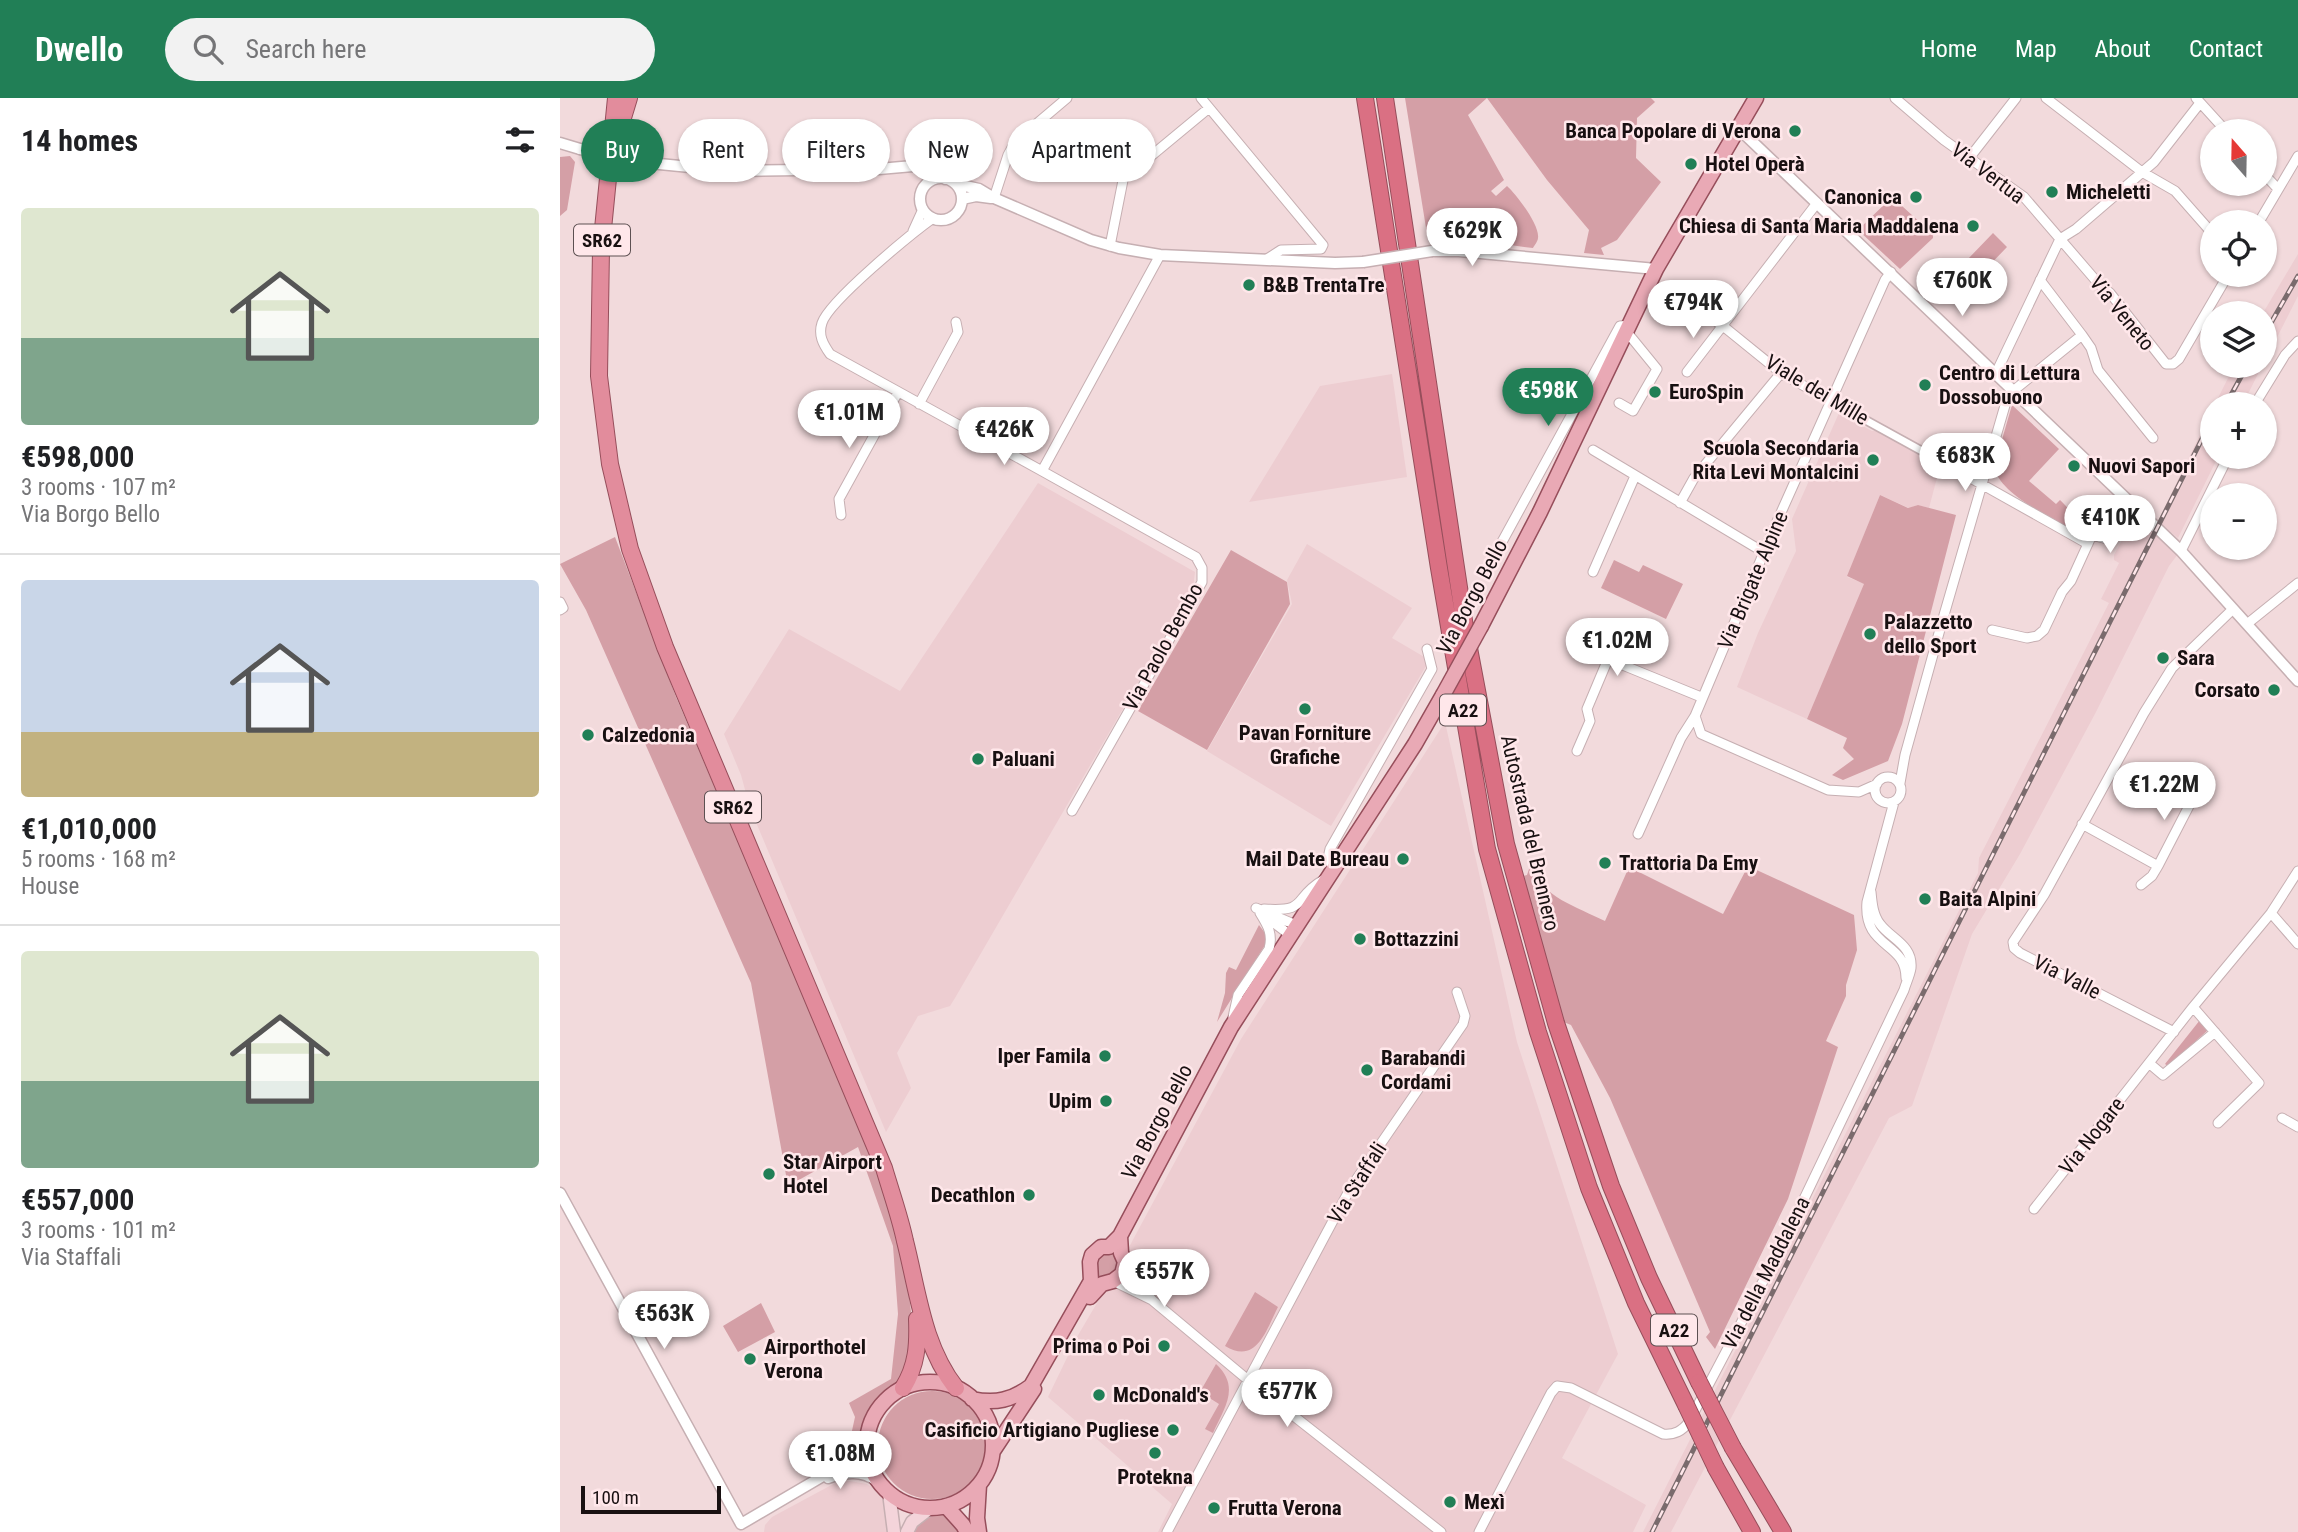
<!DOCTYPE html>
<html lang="en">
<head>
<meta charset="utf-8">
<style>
	:root { --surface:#fff; --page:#f2f2f2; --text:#202124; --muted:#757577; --line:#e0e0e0; --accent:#217f56 }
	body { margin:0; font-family:"Roboto Condensed",sans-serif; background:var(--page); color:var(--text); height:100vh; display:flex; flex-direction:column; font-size:26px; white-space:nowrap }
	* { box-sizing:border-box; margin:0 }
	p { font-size:23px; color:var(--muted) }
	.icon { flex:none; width:38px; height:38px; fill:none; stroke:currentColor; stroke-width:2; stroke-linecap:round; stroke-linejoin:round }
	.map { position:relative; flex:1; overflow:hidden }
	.details { display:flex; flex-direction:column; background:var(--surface); width:560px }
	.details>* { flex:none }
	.top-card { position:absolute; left:21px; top:21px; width:665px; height:63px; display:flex; gap:14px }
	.needle { width:46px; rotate:340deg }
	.buttons { position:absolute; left:1640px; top:21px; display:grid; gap:14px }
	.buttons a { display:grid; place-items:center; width:77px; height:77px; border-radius:50%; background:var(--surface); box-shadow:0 2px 5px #0004; font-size:35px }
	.scale { position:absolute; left:21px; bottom:18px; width:140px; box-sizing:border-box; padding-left:7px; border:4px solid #181011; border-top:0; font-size:19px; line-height:24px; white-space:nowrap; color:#181011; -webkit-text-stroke:5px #ffe7ea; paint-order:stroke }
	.price { position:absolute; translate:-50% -60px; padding:0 16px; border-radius:24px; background:#fff; color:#222; font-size:23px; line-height:46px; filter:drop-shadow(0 2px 4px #0008) }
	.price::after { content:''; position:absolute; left:50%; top:42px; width:21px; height:16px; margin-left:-10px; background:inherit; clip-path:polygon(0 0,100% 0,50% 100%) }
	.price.selected { background:var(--accent); color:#fff }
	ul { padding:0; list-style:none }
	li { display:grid; align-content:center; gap:14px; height:371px; padding:0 21px }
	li+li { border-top:2px solid var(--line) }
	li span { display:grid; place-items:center; height:217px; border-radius:7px; color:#555 }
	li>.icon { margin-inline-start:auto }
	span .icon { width:126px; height:126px; fill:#fffc; stroke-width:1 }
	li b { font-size:30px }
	h2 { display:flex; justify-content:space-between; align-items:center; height:84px; padding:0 21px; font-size:30px }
	.chip { padding:0 24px; border-radius:32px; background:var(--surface); box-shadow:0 2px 5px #0004; font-size:24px; line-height:63px }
	.chip.selected { background:var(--accent); color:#fff }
	header { display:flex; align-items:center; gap:42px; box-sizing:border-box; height:98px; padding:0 35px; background:var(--accent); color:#fff }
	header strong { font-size:33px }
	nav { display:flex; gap:38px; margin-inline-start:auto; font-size:24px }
	.search { width:490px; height:63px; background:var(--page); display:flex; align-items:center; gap:18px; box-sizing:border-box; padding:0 24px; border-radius:38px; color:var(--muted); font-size:26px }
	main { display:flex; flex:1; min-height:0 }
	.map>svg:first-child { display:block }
	.built { fill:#edcdd1 }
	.green { fill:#d49fa6 }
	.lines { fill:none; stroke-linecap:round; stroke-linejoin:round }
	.pedestrian-casing { stroke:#c6afb2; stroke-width:10 }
	.minor-casing { stroke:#c6afb2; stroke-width:11 }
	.tertiary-casing { stroke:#c6afb2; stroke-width:13 }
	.secondary-casing { stroke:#c6afb2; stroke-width:15 }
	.primary-casing { stroke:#964e5b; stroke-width:17 }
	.trunk-casing { stroke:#964e5b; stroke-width:18 }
	.motorway-casing { stroke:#964e5b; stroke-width:18 }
	.pedestrian { stroke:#fff; stroke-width:7 }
	.minor { stroke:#fff; stroke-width:9 }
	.tertiary { stroke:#fff; stroke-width:10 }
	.secondary { stroke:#f4d4da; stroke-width:12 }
	.primary { stroke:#e9a9b5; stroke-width:14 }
	.trunk { stroke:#e28c9c; stroke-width:16 }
	.motorway { stroke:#da7083; stroke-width:16 }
	.rail-casing { stroke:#7a6b6d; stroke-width:5 }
	.rail { stroke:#ffe7ea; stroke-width:2.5; stroke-dasharray:8; stroke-linecap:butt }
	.tertiary-bridge-casing { stroke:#c6afb2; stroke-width:13; stroke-linecap:butt }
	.primary-bridge-casing { stroke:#964e5b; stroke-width:17; stroke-linecap:butt }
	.motorway-bridge-casing { stroke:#964e5b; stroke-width:18; stroke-linecap:butt }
	.tertiary-bridge { stroke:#fff; stroke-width:10 }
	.primary-bridge { stroke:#e9a9b5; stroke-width:14 }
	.motorway-bridge { stroke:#da7083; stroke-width:16 }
	.poi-dot { fill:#217f56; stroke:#ffe7ea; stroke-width:2.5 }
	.labels { text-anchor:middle; stroke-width:5; stroke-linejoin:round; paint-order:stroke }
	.shield { fill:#ffe7ea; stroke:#5d5052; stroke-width:2 }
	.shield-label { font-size:19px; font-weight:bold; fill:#181011 }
	.poi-label { font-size:21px; font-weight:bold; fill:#181011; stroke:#ffe7ea; text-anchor:start }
	.street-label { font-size:21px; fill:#181011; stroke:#ffe7ea }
</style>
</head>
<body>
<header>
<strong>Dwello</strong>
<div class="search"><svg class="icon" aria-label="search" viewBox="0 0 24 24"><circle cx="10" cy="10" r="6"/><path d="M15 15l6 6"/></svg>Search here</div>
<nav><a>Home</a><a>Map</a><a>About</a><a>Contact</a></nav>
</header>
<main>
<section class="details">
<h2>14 homes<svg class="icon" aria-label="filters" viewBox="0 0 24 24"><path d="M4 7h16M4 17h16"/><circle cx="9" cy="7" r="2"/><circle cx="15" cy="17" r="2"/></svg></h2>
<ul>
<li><span style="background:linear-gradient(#dfe7d0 60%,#7fa58c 0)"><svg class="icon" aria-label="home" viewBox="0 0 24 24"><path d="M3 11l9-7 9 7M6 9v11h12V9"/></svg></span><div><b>€598,000</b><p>3 rooms · 107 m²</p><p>Via Borgo Bello</p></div></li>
<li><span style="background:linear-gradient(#c9d6e8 70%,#c2b280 0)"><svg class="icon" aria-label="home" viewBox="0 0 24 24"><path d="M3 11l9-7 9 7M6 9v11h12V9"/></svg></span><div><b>€1,010,000</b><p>5 rooms · 168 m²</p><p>House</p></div></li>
<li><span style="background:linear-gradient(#dfe7d0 60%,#7fa58c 0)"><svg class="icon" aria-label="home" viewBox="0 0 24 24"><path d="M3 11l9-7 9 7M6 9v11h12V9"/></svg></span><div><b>€557,000</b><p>3 rooms · 101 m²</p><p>Via Staffali</p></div></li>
</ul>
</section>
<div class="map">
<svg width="1738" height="1434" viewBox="0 0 1738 1434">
	<rect width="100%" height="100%" fill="#f2dadc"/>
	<path class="built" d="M1738 156V198L1705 263 1703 215Z
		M1674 268H1702L1683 306H1655Z
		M832 276 847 379 689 404 760 288Z
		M1652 312V359H1658L1618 440 1598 423Z
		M1279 315 1312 333 1317 332 1361 357 1379 372 1369 410 1358 407 1349 410 1320 397 1287 479 1305 486 1247 621 1177 589 1198 535 1236 453 1232 421Z
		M478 385 635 474 633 490 395 900 390 908 358 918 337 955 351 990 326 1034 190 710 181 677 164 636 229 531 340 593Z
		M1585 430 1593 434 1618 456 1609 468 1536 614 1460 756 1412 836 1352 1008 1329 1020 1111 1434H1083L1418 775 1419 760 1549 505 1541 501 1559 465 1554 462V457L1567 433 1580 439Z
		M747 446 852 510 832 540 866 560V568L771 728 647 653 732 506 727 482Z
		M885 624 957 944 1058 1256 1002 1360 1086 1407 1073 1434H598L612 1406 488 1299 517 1239 561 1164 681 941Z
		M290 1383 307 1386 320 1394 328 1407 330 1434H204L205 1427 212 1419 277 1384Z"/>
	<path class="green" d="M845 0H1091L1095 4 1077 20 1076 60 1101 84 1057 142 1041 150 1044 157 1024 155 1029 132 987 82 927 0 908 17 944 82 931 93 936 98 947 88C956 96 980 127 978 140 978 143 974 148 973 150 938 146 903 138 867 136Z
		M10 58 15 64 7 112 0 118V59Z
		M1332 99 1373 136V140L1340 171 1298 132Z
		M1433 135 1447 149 1422 175 1408 161Z
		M1452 307 1499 351 1469 383 1496 406 1500 402C1509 410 1515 420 1523 427L1518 435C1494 421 1440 397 1434 369Z
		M1320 397 1348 410 1358 407 1396 417 1342 626 1328 663 1283 682 1272 677 1294 661 1283 650 1287 640 1247 621 1304 486 1287 478Z
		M55 439 116 599 306 1041 342 1146 351 1213V1254L341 1282 316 1303 307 1319 301 1337 288 1351 295 1319 289 1305 331 1281 338 1216 333 1148 298 1049 228 1088 191 885 26 512 0 466Z
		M671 452 727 484 730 506 647 652 578 613Z
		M1054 462 1079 474 1083 467 1123 486 1106 521 1041 490Z
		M970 768C982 799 1017 809 1045 823L1069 769 1163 816 1188 768 1294 817 1297 852 1286 887V898L1266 943 1278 949 1228 1101 1155 1251 1146 1239 1150 1234 1050 1000 1011 927 1001 923 979 848 963 778 967 777Z
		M699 827 705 835V847L657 924 665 895 666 875 669 869 676 872Z
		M1640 922 1648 932 1608 968 1605 966Z
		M555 1153 562 1171 543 1181 535 1175 536 1157Z
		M695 1194 718 1209C706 1232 697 1267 665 1248Z
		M201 1205 215 1234 178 1254 163 1228Z
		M656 1266C681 1289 664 1310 653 1335L645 1331 659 1306 640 1294Z
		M318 1347a54 54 0 1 1 108 0a54 54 0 1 1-108 0Z
		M386 1416 404 1434H353L368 1417Z"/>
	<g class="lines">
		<defs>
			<path id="pedestrian" d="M1271 303 1391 369"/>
			<path id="minor" d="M641 0 763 147 761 151 721 152 707 161
				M1335 0 1384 42 1464 99 1538 185 1550 195 1606 266H1613L1619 261 1668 177
				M1486 0 1582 74 1615 93 1652 135
				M1636 0 1666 33
				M475 28 585 63 649 10
				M1410 59 1456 0
				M1704 76 1718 91
				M434 100 448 57 455 44 507 0
				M373 120C351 136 269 203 262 225 258 237 263 246 270 256L482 373
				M1699 124 1738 58
				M353 133 363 111
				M1500 141 1516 131 1594 64 1640 5
				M550 148 568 57
				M1138 211 1163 228 1221 275 1271 303
				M1522 237 1531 250 1538 272 1593 340
				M1127 274 1257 105
				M1436 275 1500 141
				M1059 305 1073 313 1097 271 1066 233
				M359 306 398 234 396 224
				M1695 306 1725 257 1738 243
				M1033 352 1205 455
				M1391 369 1528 446
				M1120 405 1134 380 1221 275
				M281 417 279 401 338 294
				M1536 428 1539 439 1552 442 1577 412
				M1621 453 1668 359
				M931 464 1060 228 1069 227
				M1033 474 1075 378
				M0 504 3 510 0 512
				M1687 526 1738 485
				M1432 532 1467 540 1477 538 1484 532 1502 494 1511 483 1537 426 1563 399
				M1135 618 1141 636 1268 692 1299 694 1317 686
				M1017 653 1030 623 1027 611 1048 561 1141 599
				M1315 692a13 13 0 1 1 26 0a13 13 0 1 1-26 0Z
				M1340 685 1345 657 1384 517 1448 297 1522 237 1480 182
				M1334 704 1307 804C1303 851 1346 843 1346 880
				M512 713 642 484V470L636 459 482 373 600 157
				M1522 726 1598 768
				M1078 736 1121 640 1135 618 1215 428 1325 182 1331 174
				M774 773 768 760 770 751 872 571 867 551
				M1581 787 1592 778 1598 768 1646 675
				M696 810 736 827
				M704 811C750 814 731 801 763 782
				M1711 815 1738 846
				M705 818 730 837
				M1633 909 1699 985 1658 1025
				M673 919 678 897 709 851C713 836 708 828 700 815
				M1614 934 1460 855 1454 850 1453 844 1484 797 1584 615 1612 570 1673 511
				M1590 966 1603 977 1655 934
				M1722 1020 1738 1029
				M1474 1111 1633 909 1711 815 1738 773
				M553 1183 592 1202 565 1166
				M592 1202 688 1282 881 1434
				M607 1434 791 1089 903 926 905 918 897 894
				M919 1434 991 1295 997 1288 1011 1290 1103 1336C1115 1337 1122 1333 1129 1324L1220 1151 1344 892C1346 885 1350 877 1351 870 1353 847 1331 841 1320 826 1313 817 1312 805 1311 794"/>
			<path id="tertiary" d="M1178 30 1621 453 1738 583
				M0 45 20 51
				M89 65 171 73 319 71 353 68 374 73 385 81
				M360 101a21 21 0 1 1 42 0a21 21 0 1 1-42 0Z
				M396 86 419 91 434 100 531 142 559 150 600 157 775 165 803 164
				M402 101 416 98 431 100
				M872 153H899L1096 171
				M0 1095 181 1426 280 1368 307 1341
				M268 1380C286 1374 301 1372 317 1383"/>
			<path id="secondary" d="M329 1395 334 1434
				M347 1434 352 1424 370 1410"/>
			<path id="primary" d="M921 528 980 414 1096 171 1196 0
				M530 1199 542 1186 553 1183 562 1176 565 1164 561 1155 560 1138
				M307 1347a63 63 0 1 1 126 0a63 63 0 1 1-126 0Z
				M412 1301C436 1306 452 1302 471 1288L531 1183 530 1164 532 1157 541 1149H549L560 1138 671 929 855 646 883 597
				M433 1353 474 1291
				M419 1387 417 1420 419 1434
				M386 1408 403 1427 407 1434"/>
			<path id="trunk" d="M56 0 41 151 39 278 50 366 70 451 105 549 324 1070C331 1094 340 1119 345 1143 358 1194 363 1248 396 1290
				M59 33 69 0
				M343 1290C357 1267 358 1247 357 1221"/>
			<path id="motorway" d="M805 0 879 470 927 751 978 934 1029 1090 1076 1205 1126 1307
				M825 0 905 529 946 746 996 925 1051 1088 1089 1180 1139 1284
				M1173 1350 1223 1434
				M1156 1370 1192 1434"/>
		</defs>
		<use href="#pedestrian" class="pedestrian-casing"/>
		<use href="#minor" class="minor-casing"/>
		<use href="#tertiary" class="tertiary-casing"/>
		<use href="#secondary" class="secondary-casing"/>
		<use href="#primary" class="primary-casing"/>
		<use href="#trunk" class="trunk-casing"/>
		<use href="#motorway" class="motorway-casing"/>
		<use href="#pedestrian" class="pedestrian"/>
		<use href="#minor" class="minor"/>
		<use href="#tertiary" class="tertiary"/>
		<use href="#secondary" class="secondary"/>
		<use href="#primary" class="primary"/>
		<use href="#trunk" class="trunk"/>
		<use href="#motorway" class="motorway"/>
		<defs>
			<path id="rail" d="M1704 237 1738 178
				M1666 306 1687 268
				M1092 1434 1652 321"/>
		</defs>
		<use href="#rail" class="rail-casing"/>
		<use href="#rail" class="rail"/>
		<defs>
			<path id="tertiary-bridge" d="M20 51 89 65
				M803 164 872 153"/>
			<path id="primary-bridge" d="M883 597 921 528"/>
			<path id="motorway-bridge" d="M1139 1284 1173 1350
				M1126 1307 1156 1370"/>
		</defs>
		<use href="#tertiary-bridge" class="tertiary-bridge-casing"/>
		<use href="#primary-bridge" class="primary-bridge-casing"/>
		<use href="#motorway-bridge" class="motorway-bridge-casing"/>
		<use href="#tertiary-bridge" class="tertiary-bridge"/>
		<use href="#primary-bridge" class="primary-bridge"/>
		<use href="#motorway-bridge" class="motorway-bridge"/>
	</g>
	<g class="poi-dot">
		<circle cx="1235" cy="33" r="7"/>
		<circle cx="1131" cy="66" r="7"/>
		<circle cx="1492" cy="94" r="7"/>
		<circle cx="1356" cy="99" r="7"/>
		<circle cx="1413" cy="128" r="7"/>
		<circle cx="689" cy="187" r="7"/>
		<circle cx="1365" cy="287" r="7"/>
		<circle cx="1095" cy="294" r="7"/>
		<circle cx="1313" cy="362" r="7"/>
		<circle cx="1514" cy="368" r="7"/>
		<circle cx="1310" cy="536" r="7"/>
		<circle cx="1603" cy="560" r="7"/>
		<circle cx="1714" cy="592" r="7"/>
		<circle cx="745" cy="611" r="7"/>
		<circle cx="28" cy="637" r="7"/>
		<circle cx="418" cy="661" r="7"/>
		<circle cx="843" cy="761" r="7"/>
		<circle cx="1045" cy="765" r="7"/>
		<circle cx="1365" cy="801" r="7"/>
		<circle cx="800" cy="841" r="7"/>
		<circle cx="545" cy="958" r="7"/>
		<circle cx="807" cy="972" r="7"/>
		<circle cx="546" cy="1003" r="7"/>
		<circle cx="209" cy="1076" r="7"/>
		<circle cx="469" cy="1097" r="7"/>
		<circle cx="604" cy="1248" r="7"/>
		<circle cx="190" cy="1261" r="7"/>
		<circle cx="539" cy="1297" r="7"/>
		<circle cx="613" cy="1332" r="7"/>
		<circle cx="595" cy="1355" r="7"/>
		<circle cx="890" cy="1404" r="7"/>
		<circle cx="654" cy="1410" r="7"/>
	</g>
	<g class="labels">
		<g class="shield">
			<rect x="14" y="126.5" width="56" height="31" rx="5"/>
			<rect x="880" y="596.5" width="46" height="31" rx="5"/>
			<rect x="145" y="693.5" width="56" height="31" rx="5"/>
			<rect x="1091" y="1216.5" width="46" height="31" rx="5"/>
		</g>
		<g class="shield-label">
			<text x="42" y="149">SR62</text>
			<text x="903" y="619">A22</text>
			<text x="173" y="716">SR62</text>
			<text x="1114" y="1239">A22</text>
		</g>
		<g class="poi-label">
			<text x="1221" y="40" text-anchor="end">Banca Popolare di Verona</text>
			<text x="1145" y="73">Hotel Operà</text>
			<text x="1506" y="101">Micheletti</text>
			<text x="1342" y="106" text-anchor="end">Canonica</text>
			<text x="1399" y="135" text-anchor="end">Chiesa di Santa Maria Maddalena</text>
			<text x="703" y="194">B&amp;B TrentaTre</text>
			<text x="1379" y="282">Centro di Lettura<tspan x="1379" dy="24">Dossobuono</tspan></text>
			<text x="1109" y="301">EuroSpin</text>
			<text x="1299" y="357" text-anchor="end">Scuola Secondaria<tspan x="1299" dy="24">Rita Levi Montalcini</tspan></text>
			<text x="1528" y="375">Nuovi Sapori</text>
			<text x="1324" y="531">Palazzetto<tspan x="1324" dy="24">dello Sport</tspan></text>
			<text x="1617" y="567">Sara</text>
			<text x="1700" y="599" text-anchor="end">Corsato</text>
			<text x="745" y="642" text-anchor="middle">Pavan Forniture<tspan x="745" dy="24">Grafiche</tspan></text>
			<text x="42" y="644">Calzedonia</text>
			<text x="432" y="668">Paluani</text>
			<text x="829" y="768" text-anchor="end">Mail Date Bureau</text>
			<text x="1059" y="772">Trattoria Da Emy</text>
			<text x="1379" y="808">Baita Alpini</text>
			<text x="814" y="848">Bottazzini</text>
			<text x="531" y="965" text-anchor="end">Iper Famila</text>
			<text x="821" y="967">Barabandi<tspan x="821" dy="24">Cordami</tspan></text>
			<text x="532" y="1010" text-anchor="end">Upim</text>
			<text x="223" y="1071">Star Airport<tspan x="223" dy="24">Hotel</tspan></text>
			<text x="455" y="1104" text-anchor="end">Decathlon</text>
			<text x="590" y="1255" text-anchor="end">Prima o Poi</text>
			<text x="204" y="1256">Airporthotel<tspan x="204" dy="24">Verona</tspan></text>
			<text x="553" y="1304">McDonald's</text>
			<text x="599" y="1339" text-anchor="end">Casificio Artigiano Pugliese</text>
			<text x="595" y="1386" text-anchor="middle">Protekna</text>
			<text x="904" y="1411">Mexì</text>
			<text x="668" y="1417">Frutta Verona</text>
		</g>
		<g class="street-label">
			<text transform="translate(1428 75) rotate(37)" y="7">Via Vertua</text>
			<text transform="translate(1562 215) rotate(51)" y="7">Via Veneto</text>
			<text transform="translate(1257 292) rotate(31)" y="7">Viale dei Mille</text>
			<text transform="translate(1193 482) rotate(-67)" y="7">Via Brigate Alpine</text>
			<text transform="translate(912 499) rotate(-62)" y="7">Via Borgo Bello</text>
			<text transform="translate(603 549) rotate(-61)" y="7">Via Paolo Bembo</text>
			<text transform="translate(970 735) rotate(77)" y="7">Autostrada del Brennero</text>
			<text transform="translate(1507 879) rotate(27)" y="7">Via Valle</text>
			<text transform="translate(597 1024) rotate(-62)" y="7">Via Borgo Bello</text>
			<text transform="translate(1532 1038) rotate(-52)" y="7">Via Nogare</text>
			<text transform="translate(797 1085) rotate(-58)" y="7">Via Staffali</text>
			<text transform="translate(1206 1175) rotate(-63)" y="7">Via della Maddalena</text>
		</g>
	</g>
</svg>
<div class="buttons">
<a><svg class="needle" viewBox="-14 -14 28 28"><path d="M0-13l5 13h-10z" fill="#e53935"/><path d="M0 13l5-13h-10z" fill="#757577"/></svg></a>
<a><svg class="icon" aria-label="locate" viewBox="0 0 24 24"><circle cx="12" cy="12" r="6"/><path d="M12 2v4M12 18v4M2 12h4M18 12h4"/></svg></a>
<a><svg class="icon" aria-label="layers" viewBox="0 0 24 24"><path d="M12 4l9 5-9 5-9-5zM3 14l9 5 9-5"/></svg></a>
<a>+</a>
<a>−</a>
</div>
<div class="scale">100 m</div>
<b class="price" style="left:912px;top:170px">€629K</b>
<b class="price" style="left:1402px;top:220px">€760K</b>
<b class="price" style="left:1133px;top:242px">€794K</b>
<b class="price selected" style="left:988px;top:330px">€598K</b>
<b class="price" style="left:289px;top:352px">€1.01M</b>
<b class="price" style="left:444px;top:369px">€426K</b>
<b class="price" style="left:1405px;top:395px">€683K</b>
<b class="price" style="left:1550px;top:457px">€410K</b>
<b class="price" style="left:1057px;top:580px">€1.02M</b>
<b class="price" style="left:1604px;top:724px">€1.22M</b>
<b class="price" style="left:604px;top:1211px">€557K</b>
<b class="price" style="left:104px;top:1253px">€563K</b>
<b class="price" style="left:727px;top:1331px">€577K</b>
<b class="price" style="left:280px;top:1393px">€1.08M</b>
<div class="top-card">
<a class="chip selected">Buy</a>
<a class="chip">Rent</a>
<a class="chip">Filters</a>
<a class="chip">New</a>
<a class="chip">Apartment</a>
</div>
</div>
</main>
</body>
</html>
